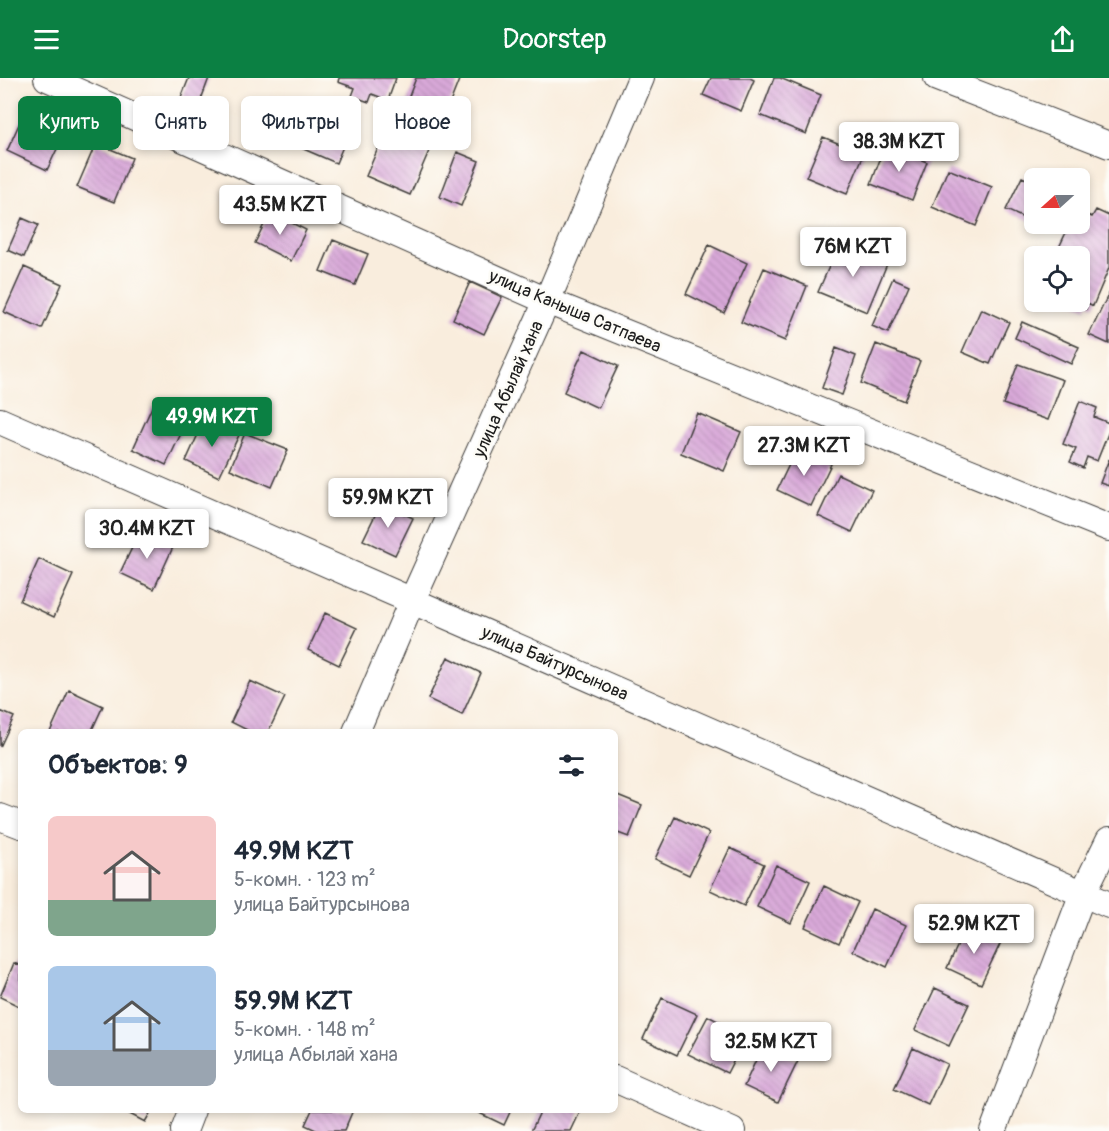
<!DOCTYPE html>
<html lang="ru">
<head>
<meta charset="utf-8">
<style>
	:root { --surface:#fff; --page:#f6f6f7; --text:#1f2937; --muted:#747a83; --accent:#0b8043 }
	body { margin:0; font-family:Pangolin,sans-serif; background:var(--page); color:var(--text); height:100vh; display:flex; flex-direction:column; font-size:22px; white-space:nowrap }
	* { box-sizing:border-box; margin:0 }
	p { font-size:20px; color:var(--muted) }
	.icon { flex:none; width:33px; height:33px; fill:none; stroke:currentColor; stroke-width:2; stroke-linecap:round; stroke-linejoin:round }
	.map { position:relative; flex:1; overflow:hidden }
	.drawer { position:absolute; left:18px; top:651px; width:600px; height:384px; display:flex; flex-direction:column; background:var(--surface); border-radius:9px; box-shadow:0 3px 9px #0003 }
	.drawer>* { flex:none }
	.hud { position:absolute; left:18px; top:18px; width:600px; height:54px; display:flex; gap:12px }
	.needle { width:39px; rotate:249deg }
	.buttons { position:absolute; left:1024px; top:90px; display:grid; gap:12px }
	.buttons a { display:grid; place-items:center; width:66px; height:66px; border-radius:9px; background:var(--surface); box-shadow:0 3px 9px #0003; font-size:30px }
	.price { position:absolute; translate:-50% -51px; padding:0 14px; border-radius:6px; background:#fff; color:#222; font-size:20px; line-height:39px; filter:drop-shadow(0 2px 3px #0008) }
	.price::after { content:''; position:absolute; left:50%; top:36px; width:18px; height:14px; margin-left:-9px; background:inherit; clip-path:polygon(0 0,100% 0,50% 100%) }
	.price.active { background:var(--accent); color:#fff }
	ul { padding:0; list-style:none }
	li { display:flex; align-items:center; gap:18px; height:150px; padding:0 30px }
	li span { display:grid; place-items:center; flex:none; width:168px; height:120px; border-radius:9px; color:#555 }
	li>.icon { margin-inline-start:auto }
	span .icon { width:72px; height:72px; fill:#fffc; stroke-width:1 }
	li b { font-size:26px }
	h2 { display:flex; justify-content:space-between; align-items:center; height:72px; padding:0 30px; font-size:26px }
	.tag { padding:0 21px; border-radius:9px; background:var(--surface); box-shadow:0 3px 9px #0003; font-size:21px; line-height:54px }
	.tag.active { background:var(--accent); color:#fff }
	header { display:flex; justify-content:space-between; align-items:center; height:78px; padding:0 30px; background:var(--accent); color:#fff; font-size:27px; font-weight:600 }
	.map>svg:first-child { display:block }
	.building { fill:url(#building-back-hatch) }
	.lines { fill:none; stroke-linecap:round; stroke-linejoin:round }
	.minor-casing { stroke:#3d3b39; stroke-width:28 }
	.minor { stroke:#fff; stroke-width:26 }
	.labels { text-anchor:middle; stroke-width:5; stroke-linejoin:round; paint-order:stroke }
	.street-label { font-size:18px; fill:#1c1c1c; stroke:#fdfcf7 }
</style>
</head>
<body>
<header><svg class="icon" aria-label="menu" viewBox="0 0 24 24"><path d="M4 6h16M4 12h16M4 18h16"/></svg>Doorstep<svg class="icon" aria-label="share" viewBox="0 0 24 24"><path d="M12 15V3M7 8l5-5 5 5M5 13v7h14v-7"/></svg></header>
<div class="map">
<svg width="1109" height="1053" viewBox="0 0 1109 1053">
	<defs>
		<pattern id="building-back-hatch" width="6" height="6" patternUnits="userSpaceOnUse" patternTransform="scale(1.5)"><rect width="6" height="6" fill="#d9a9d9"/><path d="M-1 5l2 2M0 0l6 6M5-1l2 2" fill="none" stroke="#ba91ba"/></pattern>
	</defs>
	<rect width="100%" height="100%" fill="#fdfcf7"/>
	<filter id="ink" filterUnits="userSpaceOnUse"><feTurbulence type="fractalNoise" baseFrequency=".0167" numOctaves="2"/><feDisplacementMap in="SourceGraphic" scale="12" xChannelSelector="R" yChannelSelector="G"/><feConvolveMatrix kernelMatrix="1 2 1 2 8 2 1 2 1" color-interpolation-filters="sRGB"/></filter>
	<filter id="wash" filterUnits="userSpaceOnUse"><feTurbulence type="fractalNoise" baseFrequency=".008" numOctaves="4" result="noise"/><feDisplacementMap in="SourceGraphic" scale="24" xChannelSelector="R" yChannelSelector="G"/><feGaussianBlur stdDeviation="1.35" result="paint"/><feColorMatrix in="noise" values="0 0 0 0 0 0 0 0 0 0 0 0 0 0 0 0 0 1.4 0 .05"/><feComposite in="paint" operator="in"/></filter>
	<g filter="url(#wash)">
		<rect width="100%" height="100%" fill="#f9eddd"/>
		<g id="blocks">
			<path class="building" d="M189 0H209L199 27 181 20Z
				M339 0H396L388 22 372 16 369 24 352 18 355 10 338 4Z
				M416 0H453L459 2 440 50 427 45 424 54 399 44Z
				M711 0H750L754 2 741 33 703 17Z
				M774 0H780L821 17 806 56 760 37Z
				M311 22 355 40 336 85 292 66Z
				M25 33 66 52 47 92 7 73Z
				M385 54 429 73 410 117 366 98Z
				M823 59 864 76 847 116 806 99Z
				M96 65 132 80 114 124 77 109Z
				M885 68 927 84 912 122 871 106Z
				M457 74 479 83 461 128 440 119Z
				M948 91 992 109 976 148 932 129Z
				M1022 99 1035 105V145L1006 132Z
				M1096 132 1109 138V190L1093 228 1088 225 1086 231 1069 224H1080V178H1055L1070 146H1080V134L1092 139Z
				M270 134 306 152 291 183 255 165Z
				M22 140 38 147 24 179 8 172Z
				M333 162 368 176 355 207 320 193Z
				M839 166 887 186 867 234 818 214Z
				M709 167 747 185 724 235 686 216Z
				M24 189 62 206 42 251 4 234Z
				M764 190 807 208 785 263 741 244Z
				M893 200 909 207 888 255 872 248Z
				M470 204 502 219 484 256 453 241Z
				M1109 215V266L1089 257Z
				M981 231 1009 244 990 286 962 274Z
				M1022 244 1079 269 1071 286 1015 260Z
				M876 266 920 283 904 323 861 305Z
				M836 270 856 278 842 317 822 310Z
				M584 272 618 288 598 330 564 314Z
				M1018 286 1063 302 1048 342 1003 326Z
				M1080 323 1097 330 1094 339 1109 345V353L1097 383 1087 379 1083 390 1070 384 1076 371 1063 366Z
				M152 329 186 345 166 387 133 371Z
				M697 335 741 354 724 393 681 375Z
				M205 341 239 357 219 399 186 383Z
				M245 355 288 372 272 409 230 391Z
				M797 370 831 386 811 428 777 412Z
				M1109 381V408L1100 405Z
				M838 396 872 412 852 454 818 438Z
				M381 425 413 440 395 477 363 462Z
				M140 453 173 469 154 511 120 495Z
				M39 481 73 497 54 539 20 523Z
				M325 535 357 550 339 587 308 572Z
				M448 579 481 595 462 637 428 621Z
				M250 603 285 619 268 654H251L231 644Z
				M69 612 103 628 91 654H50Z
				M0 633 14 639 0 669Z
				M615 716 642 727 629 759 615 754Z
				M675 739 709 755 689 797 655 781Z
				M730 770 764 786 744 828 710 812Z
				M776 787 810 803 791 845 757 829Z
				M824 808 858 824 839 865 805 849Z
				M872 831 906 847 887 889 853 873Z
				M967 848 1001 864 981 906 947 890Z
				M14 885 21 888V929L0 919Z
				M935 910 969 926 949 968 915 952Z
				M662 920 697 936 677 977 643 961Z
				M708 938 746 958 727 995 688 976Z
				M763 967 798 983 778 1024 744 1008Z
				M913 970 947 986 928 1027 894 1011Z
				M122 1032H152L145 1044Z
				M312 1032H353L344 1053H318L305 1047Z
				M473 1032H511L504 1047Z
				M541 1032H577L580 1034 571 1053H531Z"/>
		</g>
	</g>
	<g filter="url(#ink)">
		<use href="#blocks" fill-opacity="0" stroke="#3d3b39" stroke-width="1.5"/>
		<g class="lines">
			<defs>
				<path id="minor" d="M47 0 547 223 1109 450
					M937 0 1109 67
					M0 343 1109 827
					M356 654 412 523 547 223 641 0
					M0 739 21 747
					M615 1001 732 1053
					M184 1053 192 1032
					M993 1053 1083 815 1109 762"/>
			</defs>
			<use href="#minor" class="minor-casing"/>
			<use href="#minor" class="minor"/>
		</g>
	</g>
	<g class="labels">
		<g class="street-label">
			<text transform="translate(575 233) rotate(23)" y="6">улица Каныша Сатпаева</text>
			<text transform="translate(508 311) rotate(-66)" y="6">улица Абылай хана</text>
			<text transform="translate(555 585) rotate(24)" y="6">улица Байтурсынова</text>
		</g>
	</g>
</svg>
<div class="buttons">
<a><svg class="needle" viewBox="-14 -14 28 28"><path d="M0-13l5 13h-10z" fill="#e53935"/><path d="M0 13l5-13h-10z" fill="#747a83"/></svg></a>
<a><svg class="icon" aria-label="locate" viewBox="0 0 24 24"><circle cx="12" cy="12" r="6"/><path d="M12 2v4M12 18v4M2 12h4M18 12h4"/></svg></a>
</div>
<b class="price" style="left:899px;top:95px">38.3M KZT</b>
<b class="price" style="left:280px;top:158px">43.5M KZT</b>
<b class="price" style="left:853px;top:200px">76M KZT</b>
<b class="price active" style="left:212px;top:370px">49.9M KZT</b>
<b class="price" style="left:804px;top:399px">27.3M KZT</b>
<b class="price" style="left:388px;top:451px">59.9M KZT</b>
<b class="price" style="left:147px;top:482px">30.4M KZT</b>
<b class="price" style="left:974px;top:877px">52.9M KZT</b>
<b class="price" style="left:771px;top:995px">32.5M KZT</b>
<div class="hud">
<a class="tag active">Купить</a>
<a class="tag">Снять</a>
<a class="tag">Фильтры</a>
<a class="tag">Новое</a>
</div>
<section class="drawer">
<h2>Объектов: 9<svg class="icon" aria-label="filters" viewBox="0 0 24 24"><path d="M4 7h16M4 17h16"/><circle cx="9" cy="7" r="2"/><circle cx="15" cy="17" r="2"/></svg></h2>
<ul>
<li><span style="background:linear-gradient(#f6c9c9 70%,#7fa58c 0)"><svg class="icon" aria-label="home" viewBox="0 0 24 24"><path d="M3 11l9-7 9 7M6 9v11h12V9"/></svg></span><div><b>49.9M KZT</b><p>5-комн. · 123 m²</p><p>улица Байтурсынова</p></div></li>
<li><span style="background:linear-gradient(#a9c7e8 70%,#9aa5b1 0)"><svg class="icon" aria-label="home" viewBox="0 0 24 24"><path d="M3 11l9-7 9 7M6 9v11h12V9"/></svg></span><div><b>59.9M KZT</b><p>5-комн. · 148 m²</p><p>улица Абылай хана</p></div></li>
</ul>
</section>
</div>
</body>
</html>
